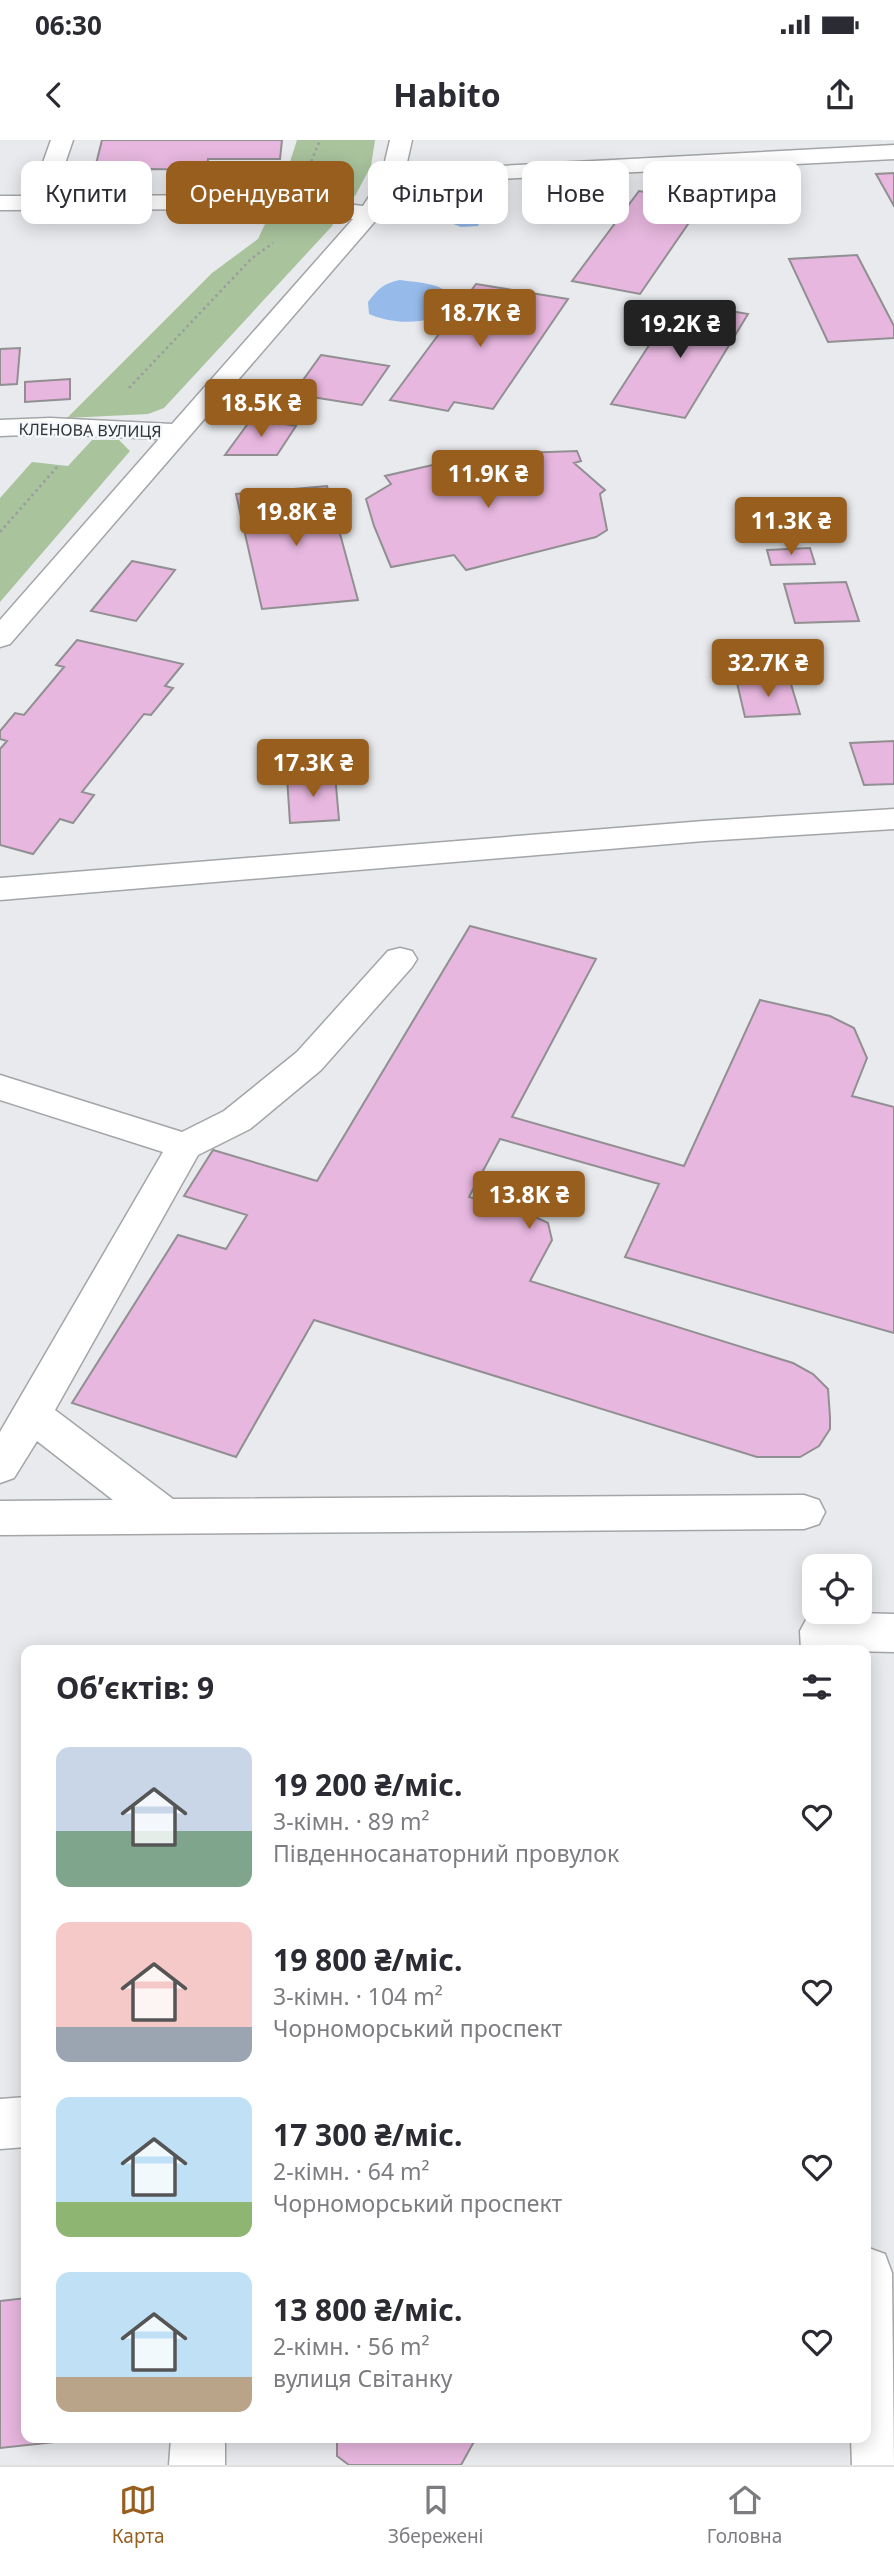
<!DOCTYPE html>
<html lang="uk">
<head>
<meta charset="utf-8">
<style>
	:root { --surface:#fff; --page:#f2f2f3; --text:#2b2b33; --muted:#7c7c81; --line:#e1e1e2; --accent:#985e1d }
	body { margin:0; font-family:"Noto Sans",sans-serif; background:var(--page); color:var(--text); height:100vh; display:flex; flex-direction:column; font-size:26px; white-space:nowrap }
	* { box-sizing:border-box; margin:0 }
	p { font-size:23px; color:var(--muted) }
	.icon { flex:none; width:38px; height:38px; fill:none; stroke:currentColor; stroke-width:2; stroke-linecap:round; stroke-linejoin:round }
	.map { position:relative; flex:1; overflow:hidden }
	.panel { position:absolute; left:21px; top:1505px; width:850px; height:798px; display:flex; flex-direction:column; background:var(--surface); border-radius:14px; box-shadow:0 4px 18px #0003 }
	.panel>* { flex:none }
	.guide { position:absolute; left:21px; top:21px; width:852px; height:63px; display:flex; gap:14px }
	.controls { position:absolute; left:802px; top:1414px; display:grid; gap:14px }
	.controls a { display:grid; place-items:center; width:70px; height:70px; border-radius:14px; background:var(--surface); box-shadow:0 4px 18px #0003; font-size:35px }
	.price { position:absolute; translate:-50% -60px; padding:0 16px; border-radius:7px; background:var(--accent); color:#fff; font-size:23px; line-height:46px; filter:drop-shadow(0 2px 4px #0008) }
	.price::after { content:''; position:absolute; left:50%; top:42px; width:21px; height:16px; margin-left:-10px; background:inherit; clip-path:polygon(0 0,100% 0,50% 100%) }
	.price.current { background:#222; color:#fff }
	ul { padding:0; list-style:none }
	li { display:flex; align-items:center; gap:21px; height:175px; padding:0 35px }
	li span { display:grid; place-items:center; flex:none; width:196px; height:140px; border-radius:14px; color:#555 }
	li>.icon { margin-inline-start:auto }
	span .icon { width:84px; height:84px; fill:#fffc; stroke-width:1 }
	li b { font-size:30px }
	h2 { display:flex; justify-content:space-between; align-items:center; height:84px; padding:0 35px; font-size:30px }
	.chip { padding:0 24px; border-radius:14px; background:var(--surface); box-shadow:0 4px 18px #0003; font-size:24px; line-height:63px }
	.chip.current { background:var(--accent); color:#fff }
	.status { display:flex; justify-content:space-between; align-items:center; height:49px; padding:0 35px; background:var(--surface); direction:ltr }
	.status svg { height:19px; fill:currentColor }
	header { display:flex; justify-content:space-between; align-items:center; height:91px; padding:0 35px; background:var(--surface); font-size:32px; font-weight:700 }
	.tabs { display:flex; justify-content:space-around; align-items:center; height:98px; border-top:2px solid var(--line); background:var(--surface); font-size:19px; color:var(--muted) }
	.tabs a { display:grid; justify-items:center; gap:4px }
	.tabs .current { color:var(--accent) }
	.map>svg:first-child { display:block }
	.green { fill:#a9c39d }
	.water { fill:#96bae9 }
	.building { fill:#e7b7df; stroke:#928f92; stroke-width:2 }
	.lines { fill:none; stroke-linecap:round; stroke-linejoin:round }
	.minor-casing { stroke:#a3a5a7; stroke-width:3 }
	.path { stroke:#9a9c9e; stroke-width:2.5; stroke-dasharray:2.5 3.5; stroke-linecap:butt }
	.minor { fill:#fff; fill-rule:evenodd }
	.labels { text-anchor:middle; stroke-width:5; stroke-linejoin:round; paint-order:stroke }
	.far-street-label { font-size:16px; fill:#303132; stroke:#f5f8fa }
</style>
</head>
<body>
<div class="status"><b>06:30</b><svg viewBox="0 0 49 12"><path d="M0 12V9h3v3zM5 12V6h3v6zM10 12V3h3v9zM15 12V0h3v12zM26 1h20v11H26zM47 4h2v5h-2z"/></svg></div>
<header><svg class="icon" aria-label="back" viewBox="0 0 24 24"><path d="M15 5l-7 7 7 7"/></svg>Habito<svg class="icon" aria-label="share" viewBox="0 0 24 24"><path d="M12 15V3M7 8l5-5 5 5M5 13v7h14v-7"/></svg></header>
<div class="map">
<svg width="894" height="2325" viewBox="0 0 894 2325">
	<rect width="100%" height="100%" fill="#e8eaed"/>
	<path class="green" d="M297 0H375L371 26 355 56 340 62 279 56Z
		M273 67 326 76 333 85 164 268 148 274 67 278 212 133 258 99Z
		M92 300H119L130 311 0 462V358L32 322 68 326Z"/>
	<path class="water" d="M465 64 484 67 485 70 478 86 461 87 451 83 458 68Z
		M400 140C419 143 441 142 453 158V166C432 186 394 185 369 174L368 162C378 149 384 143 400 140Z"/>
	<path class="building" d="M102 0H282L280 19H208L207 30 151 29 150 36H93Z
		M894 33V66L876 34Z
		M666 48 708 55 640 154 572 141 639 51 662 55Z
		M857 115 894 186V198L828 202 789 119Z
		M476 144 568 159 493 269 454 262 448 271 390 260Z
		M677 162 748 174 685 278 611 264Z
		M20 208 17 244 0 245V209Z
		M321 215 389 226 362 265 293 254Z
		M70 239V259L25 262V242Z
		M252 278 296 286 277 315H225Z
		M577 311 581 321 574 323 605 350 600 354 607 390 596 397 466 430 454 415 391 427 374 386 366 359 391 344 385 336 441 323 447 330 520 313Z
		M327 346 358 460 262 469 236 354Z
		M810 408 815 424 771 425 767 410Z
		M132 421 175 430 136 481 91 471Z
		M846 442 859 481 795 483 784 444Z
		M77 500 183 524 165 546 173 548 151 575 144 574 82 652 94 655 73 683 60 679 33 714 0 705V609L7 601 0 599V591L15 573 24 575 64 527 56 525Z
		M769 504 777 534 721 536 713 506Z
		M790 541 800 574 745 577 737 543Z
		M894 601V644L864 645 850 603Z
		M335 634 339 680 290 683 287 637Z
		M470 786 596 819 512 977 684 1026 760 860 830 876 854 888 867 918 852 956 894 967V1193L625 1117 659 1044 500 999 469 1057 531 1075 548 1083 552 1100 530 1141 793 1223 813 1234 828 1249 830 1277V1289L819 1306 800 1317H757L314 1180 236 1317 72 1263 178 1095 226 1109 247 1075 184 1056 213 1010 317 1041Z
		M26 2158V2298L73 2300 0 2308V2161Z
		M337 2298H476L461 2325H349L337 2316Z"/>
	<g class="lines">
		<defs>
			<path id="minor" d="M51 0H73L54 56 271 55 363 66 381 38 390 0H412L405 31 894 5V19L399 44 377 79 10 504 0 507V480L159 299 50 294 0 296V280L50 278 172 284 353 79 271 69 0 70V56H31Z
				M894 669V689L704 701 0 760V738L704 681Z
				M400 808 412 811 417 819 412 827 321 930 250 989 198 1015 55 1270 173 1359 804 1355 819 1360 825 1372 819 1384 804 1389 0 1395V1361L113 1360 37 1301 14 1338 0 1343V1292L163 1012 0 960V935L182 992 224 971 297 912 388 811Z
				M822 1472 894 1474V1512L801 1510 800 1491 807 1478Z
				M26 1957V2007L0 2009V1959Z
				M866 2107 885 2114 892 2133 894 2325H852L851 2298H866Z
				M171 2298H225V2325H169Z"/>
		</defs>
		<use href="#minor" class="minor-casing"/>
		<path class="path" d="M309 27 320 0
			M129 248 252 118 273 103
			M0 392 57 327"/>
		<use href="#minor" class="minor"/>
	</g>
	<g class="labels">
		<g class="far-street-label">
			<text transform="translate(90 290) rotate(1)" y="6">КЛЕНОВА ВУЛИЦЯ</text>
		</g>
	</g>
</svg>
<div class="controls">
<a><svg class="icon" aria-label="locate" viewBox="0 0 24 24"><circle cx="12" cy="12" r="6"/><path d="M12 2v4M12 18v4M2 12h4M18 12h4"/></svg></a>
</div>
<b class="price" style="left:480px;top:209px">18.7K ₴</b>
<b class="price current" style="left:680px;top:220px">19.2K ₴</b>
<b class="price" style="left:261px;top:299px">18.5K ₴</b>
<b class="price" style="left:488px;top:370px">11.9K ₴</b>
<b class="price" style="left:296px;top:408px">19.8K ₴</b>
<b class="price" style="left:791px;top:417px">11.3K ₴</b>
<b class="price" style="left:768px;top:559px">32.7K ₴</b>
<b class="price" style="left:313px;top:659px">17.3K ₴</b>
<b class="price" style="left:529px;top:1091px">13.8K ₴</b>
<div class="guide">
<a class="chip">Купити</a>
<a class="chip current">Орендувати</a>
<a class="chip">Фільтри</a>
<a class="chip">Нове</a>
<a class="chip">Квартира</a>
</div>
<section class="panel">
<h2>Об’єктів: 9<svg class="icon" aria-label="filters" viewBox="0 0 24 24"><path d="M4 7h16M4 17h16"/><circle cx="9" cy="7" r="2"/><circle cx="15" cy="17" r="2"/></svg></h2>
<ul>
<li><span style="background:linear-gradient(#c9d6e8 60%,#7fa58c 0)"><svg class="icon" aria-label="home" viewBox="0 0 24 24"><path d="M3 11l9-7 9 7M6 9v11h12V9"/></svg></span><div><b>19 200 ₴/міс.</b><p>3-кімн. · 89 m²</p><p>Південносанаторний провулок</p></div><svg class="icon" aria-label="heart" viewBox="0 0 24 24"><path d="M12 20l-8-8c-3-5 5-10 8-4 3-6 11-1 8 4z"/></svg></li>
<li><span style="background:linear-gradient(#f6c9c9 75%,#9aa5b1 0)"><svg class="icon" aria-label="home" viewBox="0 0 24 24"><path d="M3 11l9-7 9 7M6 9v11h12V9"/></svg></span><div><b>19 800 ₴/міс.</b><p>3-кімн. · 104 m²</p><p>Чорноморський проспект</p></div><svg class="icon" aria-label="heart" viewBox="0 0 24 24"><path d="M12 20l-8-8c-3-5 5-10 8-4 3-6 11-1 8 4z"/></svg></li>
<li><span style="background:linear-gradient(#bfe0f5 75%,#8fb573 0)"><svg class="icon" aria-label="home" viewBox="0 0 24 24"><path d="M3 11l9-7 9 7M6 9v11h12V9"/></svg></span><div><b>17 300 ₴/міс.</b><p>2-кімн. · 64 m²</p><p>Чорноморський проспект</p></div><svg class="icon" aria-label="heart" viewBox="0 0 24 24"><path d="M12 20l-8-8c-3-5 5-10 8-4 3-6 11-1 8 4z"/></svg></li>
<li><span style="background:linear-gradient(#bfe0f5 75%,#b9a48a 0)"><svg class="icon" aria-label="home" viewBox="0 0 24 24"><path d="M3 11l9-7 9 7M6 9v11h12V9"/></svg></span><div><b>13 800 ₴/міс.</b><p>2-кімн. · 56 m²</p><p>вулиця Світанку</p></div><svg class="icon" aria-label="heart" viewBox="0 0 24 24"><path d="M12 20l-8-8c-3-5 5-10 8-4 3-6 11-1 8 4z"/></svg></li>
</ul>
</section>
</div>
<nav class="tabs">
<a class="current"><svg class="icon" aria-label="map" viewBox="0 0 24 24"><path d="M3 6l6-2 6 2 6-2v14l-6 2-6-2-6 2zM9 4v14M15 6v14"/></svg>Карта</a>
<a><svg class="icon" aria-label="saved" viewBox="0 0 24 24"><path d="M7 4h10v16l-5-4-5 4z"/></svg>Збережені</a>
<a><svg class="icon" aria-label="home" viewBox="0 0 24 24"><path d="M3 11l9-7 9 7M6 9v11h12V9"/></svg>Головна</a>
</nav>
</body>
</html>
